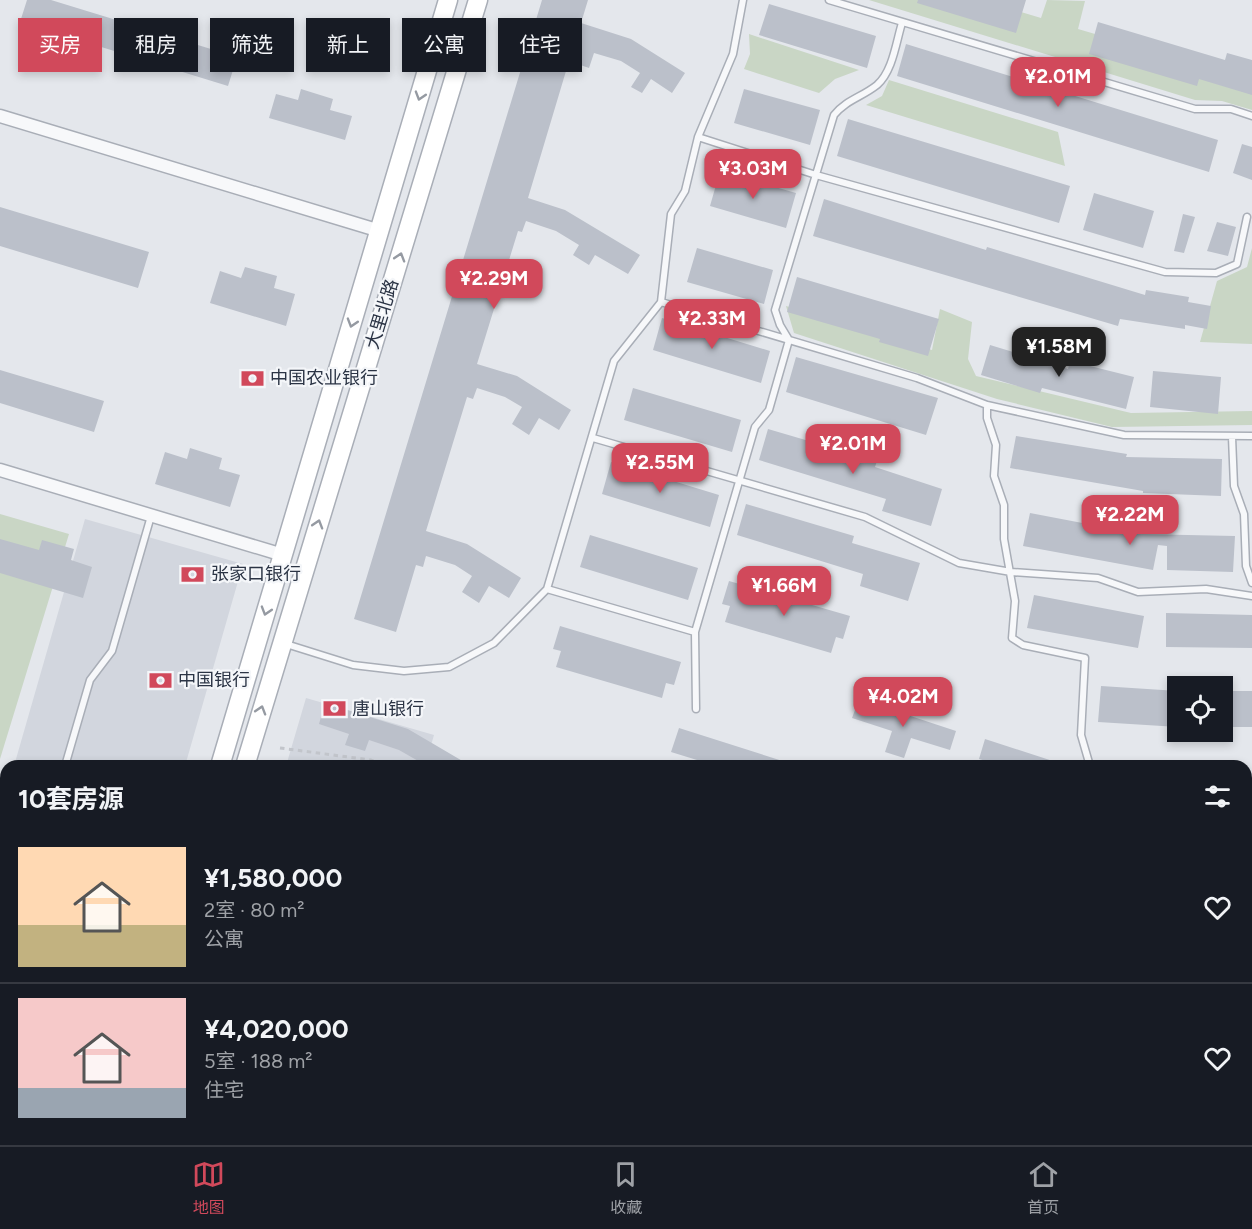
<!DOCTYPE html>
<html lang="zh">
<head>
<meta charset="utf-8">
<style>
	:root { --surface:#171b24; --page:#242831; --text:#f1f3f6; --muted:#9ea1a6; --line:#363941; --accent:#d1495b }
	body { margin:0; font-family:Figtree,"Noto Sans SC",sans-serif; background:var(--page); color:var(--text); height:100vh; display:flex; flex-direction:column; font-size:22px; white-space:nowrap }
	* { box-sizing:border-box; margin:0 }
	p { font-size:20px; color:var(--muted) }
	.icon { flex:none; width:33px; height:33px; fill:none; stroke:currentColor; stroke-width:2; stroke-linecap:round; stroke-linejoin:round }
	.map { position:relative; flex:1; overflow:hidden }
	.panel { position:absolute; left:0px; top:760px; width:1252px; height:386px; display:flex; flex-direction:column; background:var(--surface); border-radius:18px 18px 0 0; box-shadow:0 3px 9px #0003 }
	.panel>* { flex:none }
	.top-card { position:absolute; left:18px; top:18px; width:600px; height:54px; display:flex; gap:12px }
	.controls { position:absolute; left:1167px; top:676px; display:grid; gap:12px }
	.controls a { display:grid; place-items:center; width:66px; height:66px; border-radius:0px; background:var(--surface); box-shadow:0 3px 9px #0003; font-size:30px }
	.price { position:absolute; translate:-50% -51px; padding:0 14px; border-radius:12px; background:var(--accent); color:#fff; font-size:20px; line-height:39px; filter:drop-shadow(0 2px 3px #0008) }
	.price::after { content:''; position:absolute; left:50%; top:36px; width:18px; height:14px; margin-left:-9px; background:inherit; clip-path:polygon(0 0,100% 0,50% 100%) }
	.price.active { background:#222; color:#fff }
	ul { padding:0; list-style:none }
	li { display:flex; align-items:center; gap:18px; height:150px; padding:0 18px }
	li+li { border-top:2px solid var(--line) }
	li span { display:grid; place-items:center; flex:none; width:168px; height:120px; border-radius:0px; color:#555 }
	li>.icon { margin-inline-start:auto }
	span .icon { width:72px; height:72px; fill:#fffc; stroke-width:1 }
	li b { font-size:26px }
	h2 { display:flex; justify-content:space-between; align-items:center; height:72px; padding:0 18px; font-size:26px }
	.pill { padding:0 21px; border-radius:0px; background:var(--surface); box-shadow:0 3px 9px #0003; font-size:21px; line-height:54px }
	.pill.active { background:var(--accent); color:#fff }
	.dock { display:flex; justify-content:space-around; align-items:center; height:84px; border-top:2px solid var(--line); background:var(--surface); font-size:16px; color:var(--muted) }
	.dock a { display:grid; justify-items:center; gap:3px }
	.dock .active { color:var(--accent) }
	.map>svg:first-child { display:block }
	.built { fill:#d2d6de }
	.green { fill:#c9d6c5 }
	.building { fill:#bbc0ca }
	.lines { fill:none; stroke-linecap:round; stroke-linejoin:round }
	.service-casing { stroke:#a9aeb7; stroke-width:9 }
	.minor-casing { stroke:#a9aeb7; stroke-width:15 }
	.secondary-casing { stroke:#a9aeb7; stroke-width:21 }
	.path { stroke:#c2c5cb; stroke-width:3; stroke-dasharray:4.5 4.5; stroke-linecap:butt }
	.service { stroke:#f7f8fa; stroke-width:6 }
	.minor { stroke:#f7f8fa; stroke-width:12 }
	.secondary { stroke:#fff; stroke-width:18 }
	.oneway { stroke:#959aa2 }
	.labels { text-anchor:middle; stroke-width:4.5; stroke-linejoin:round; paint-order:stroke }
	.street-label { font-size:18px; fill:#2b3445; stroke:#f4f6f9 }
	.poi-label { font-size:18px; fill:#2b3445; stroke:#f4f6f9; text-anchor:start }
</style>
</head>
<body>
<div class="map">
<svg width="1252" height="1145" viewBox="0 0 1252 1145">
	<rect width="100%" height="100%" fill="#e4e7ec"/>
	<path class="built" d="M85 519 243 564 185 766H14Z
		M306 698 434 735 425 766H286Z
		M6 793V855L0 853V814Z
		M167 1140H640L656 1145H165Z"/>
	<path class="green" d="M869 0H980L1041 18 1047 0 1085 1 1078 29 1252 80V110L1222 101 1195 100Z
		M749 34 859 70 835 79 819 93 744 69 750 54Z
		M889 80 1058 132 1065 166 866 105 882 96Z
		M1252 248V344L1200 342 1217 281 1247 267Z
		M786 306 932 350 940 309 972 322 968 359 976 376 1131 413 1252 411V425L1112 427 997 399 794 333Z
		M0 514 69 534 0 759Z"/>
	<path class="building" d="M27 0H51L237 57 228 86 20 22Z
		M542 0H588L581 23 631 39 685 73 672 93 651 79 642 93 631 87 640 73 621 61 594 53 589 68 569 61 528 198 565 210 640 255 628 274 595 255 589 265 573 255 579 245 556 231 526 221 522 232 518 231 477 364 517 376 571 410 559 430 539 418 529 435 512 424 522 407 505 397 477 388 473 399 467 397 426 531 467 544 521 578 509 598 489 586 479 603 462 592 472 576 455 565 426 556 423 567 416 565 396 632 354 619Z
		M918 0H1026L1016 33 917 3Z
		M769 4 876 36 867 68 759 35Z
		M1098 22 1225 60 1227 53 1252 60V95L1199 79 1197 86 1089 54Z
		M906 44 1218 140 1209 172 897 76Z
		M301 89 333 99 330 110 352 116 345 140 269 118 276 94 298 100Z
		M744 89 820 110 810 145 734 123Z
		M848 119 1070 186 1059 223 837 156Z
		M1242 144 1252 147V180L1233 173Z
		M720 171 796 193 786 228 710 206Z
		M1094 193 1154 211 1143 248 1083 230Z
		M824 199 986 250 987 247 1145 295 1146 290 1189 297 1188 302 1211 306 1207 329 1185 325V329L1120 319 1118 326 813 236Z
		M0 207 149 252 138 288 0 246Z
		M1183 214 1195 217 1184 253 1174 251Z
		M1217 222 1236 227 1228 256 1207 251Z
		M697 248 773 270 764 304 687 282Z
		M245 267 277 276 274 288 295 294 286 326 210 303 220 271 241 278Z
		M797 277 939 319 928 356 879 342 880 339 787 312Z
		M662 318 770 351 761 383 653 350Z
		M990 345 1068 369 1070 361 1134 377 1126 409 1042 388 1040 393 981 375Z
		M796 357 938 398 926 435 786 392Z
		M0 370 104 401 94 432 0 403Z
		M1153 371 1221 377 1218 414 1150 407Z
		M633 388 741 420 732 452 624 420Z
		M768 429 877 461 875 467 942 489 931 526 882 511 886 499 759 460Z
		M1016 436 1127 454 1126 457 1222 459 1221 496 1143 493V491L1010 468Z
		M190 448 222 458 219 469 240 475 230 507 155 484 165 452 187 459Z
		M611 462 719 495 710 527 602 494Z
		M746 504 854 536 852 543 920 563 908 601 860 586 863 574 737 535Z
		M1030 513 1140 534 1235 536 1233 572 1167 570V546L1158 545 1153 570 1023 546Z
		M590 535 698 568 688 600 580 567Z
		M0 539 39 550 42 540 74 549 71 560 92 567 83 598 0 573Z
		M729 581 850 616 843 639 836 637 831 653 725 622 730 606 722 604Z
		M1034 595 1144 616 1138 648 1027 628Z
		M1166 613 1252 615V648L1166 647Z
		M560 626 681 662 674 685 666 683 662 698 556 667 561 651 553 649Z
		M1101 686 1178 691V727L1098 722Z
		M1222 691H1252V727H1222Z
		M859 699 956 731 950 750 911 738 904 758 885 752 892 731 852 718Z
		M325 703 408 729 471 766H427L399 750 369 740 365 751 345 745 349 734 319 724Z
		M679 728 792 764V766H695L697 760 671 752Z
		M985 739 1062 764 1061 766H1003L979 759Z"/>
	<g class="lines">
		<defs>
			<path id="service" d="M829 0 1195 109H1231L1252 116
				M698 137 816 175 1165 272 1216 273 1237 264 1247 217
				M661 302 917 378 987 405 1124 435 1252 436
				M987 405V418L996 445 994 476 1004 505V539L1015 601 1012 638 1023 645 1085 658 1081 735 1090 766
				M1232 437 1234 486 1244 514 1246 566 1252 583
				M593 438 865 517 959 563 1011 572 1098 578 1138 592 1206 589 1252 596
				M547 589 695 632
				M286 644 353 665 404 671 449 667 494 643 547 589 614 361 661 302 671 214 685 191 698 137 733 54 743 0
				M696 709 695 632 755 427 769 410 789 340 780 325 775 310 834 115C846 100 862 97 877 85 893 71 896 42 902 23
				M65 766 90 680 112 651 151 516
				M0 840 6 842
				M1246 845H1252
				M589 1140 590 1145
				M726 1145 731 1140"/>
			<path id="minor" d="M0 116 380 231
				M0 470 283 555"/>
			<path id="secondary" d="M220 766 448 0
				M245 766 478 0
				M0 889 6 891
				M0 913 6 915
				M757 1140 774 1145
				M827 1140 843 1145
				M107 1145 108 1140
				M131 1145 132 1140"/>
		</defs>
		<use href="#service" class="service-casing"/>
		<use href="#minor" class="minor-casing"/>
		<use href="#secondary" class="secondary-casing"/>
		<path class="path" d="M280 748 371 760 383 766"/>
		<use href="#service" class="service"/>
		<use href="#minor" class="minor"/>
		<use href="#secondary" class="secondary"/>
	</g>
	<defs><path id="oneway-chevron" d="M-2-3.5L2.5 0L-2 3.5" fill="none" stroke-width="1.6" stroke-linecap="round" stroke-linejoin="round" transform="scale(1.5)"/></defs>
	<g class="oneway">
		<use href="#oneway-chevron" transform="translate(420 96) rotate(107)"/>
		<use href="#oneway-chevron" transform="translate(400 257) rotate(-73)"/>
		<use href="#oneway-chevron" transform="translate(352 323) rotate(107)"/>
		<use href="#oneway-chevron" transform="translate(318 524) rotate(-73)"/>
		<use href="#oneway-chevron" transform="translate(266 611) rotate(107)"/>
		<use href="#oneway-chevron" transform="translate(261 710) rotate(-73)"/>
	</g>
	<defs>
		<symbol id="bank-bare" viewBox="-9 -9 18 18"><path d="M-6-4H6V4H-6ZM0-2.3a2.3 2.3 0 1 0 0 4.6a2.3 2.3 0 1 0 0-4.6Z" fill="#d1495b" stroke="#f4f6f9" stroke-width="2.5" paint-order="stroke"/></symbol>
	</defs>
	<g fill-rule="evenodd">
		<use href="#bank-bare" x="236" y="362" width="33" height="33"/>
		<use href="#bank-bare" x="176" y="558" width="33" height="33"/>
		<use href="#bank-bare" x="144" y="664" width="33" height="33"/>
		<use href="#bank-bare" x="318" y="692" width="33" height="33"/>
	</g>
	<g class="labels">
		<g class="street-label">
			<text transform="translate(382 314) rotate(-73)" y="6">大里北路</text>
		</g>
		<g class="poi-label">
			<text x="270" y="384">中国农业银行</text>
			<text x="211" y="580">张家口银行</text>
			<text x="178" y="686">中国银行</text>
			<text x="352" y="715">唐山银行</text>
		</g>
	</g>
</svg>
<div class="controls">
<a><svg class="icon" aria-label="locate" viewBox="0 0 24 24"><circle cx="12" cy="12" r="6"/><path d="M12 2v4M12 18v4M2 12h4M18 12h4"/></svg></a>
</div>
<b class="price" style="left:1058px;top:108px">¥2.01M</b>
<b class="price" style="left:753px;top:200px">¥3.03M</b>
<b class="price" style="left:494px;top:310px">¥2.29M</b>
<b class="price" style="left:712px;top:350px">¥2.33M</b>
<b class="price active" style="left:1059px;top:378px">¥1.58M</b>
<b class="price" style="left:853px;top:475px">¥2.01M</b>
<b class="price" style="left:660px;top:494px">¥2.55M</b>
<b class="price" style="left:1130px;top:546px">¥2.22M</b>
<b class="price" style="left:784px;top:617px">¥1.66M</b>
<b class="price" style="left:903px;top:728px">¥4.02M</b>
<div class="top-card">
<a class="pill active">买房</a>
<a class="pill">租房</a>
<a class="pill">筛选</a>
<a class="pill">新上</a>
<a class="pill">公寓</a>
<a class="pill">住宅</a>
</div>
<section class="panel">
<h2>10套房源<svg class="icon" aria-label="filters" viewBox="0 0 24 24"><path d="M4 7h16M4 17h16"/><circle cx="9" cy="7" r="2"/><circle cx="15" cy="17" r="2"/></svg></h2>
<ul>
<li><span style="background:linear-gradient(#ffd9b3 65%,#c2b280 0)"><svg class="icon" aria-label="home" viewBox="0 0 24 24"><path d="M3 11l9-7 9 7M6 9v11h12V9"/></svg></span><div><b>¥1,580,000</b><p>2室 · 80 m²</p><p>公寓</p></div><svg class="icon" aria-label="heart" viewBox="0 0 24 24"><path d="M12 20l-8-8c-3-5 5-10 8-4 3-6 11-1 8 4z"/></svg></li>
<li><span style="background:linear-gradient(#f6c9c9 75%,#9aa5b1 0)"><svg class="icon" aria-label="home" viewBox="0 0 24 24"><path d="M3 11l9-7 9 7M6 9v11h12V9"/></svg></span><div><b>¥4,020,000</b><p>5室 · 188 m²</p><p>住宅</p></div><svg class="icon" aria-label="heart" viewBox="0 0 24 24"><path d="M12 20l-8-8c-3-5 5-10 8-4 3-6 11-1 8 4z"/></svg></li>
</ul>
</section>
</div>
<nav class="dock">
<a class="active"><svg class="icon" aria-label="map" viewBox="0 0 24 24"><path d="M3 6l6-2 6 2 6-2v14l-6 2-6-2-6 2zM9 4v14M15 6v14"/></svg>地图</a>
<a><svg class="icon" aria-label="saved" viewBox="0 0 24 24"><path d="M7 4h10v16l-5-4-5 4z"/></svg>收藏</a>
<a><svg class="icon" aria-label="home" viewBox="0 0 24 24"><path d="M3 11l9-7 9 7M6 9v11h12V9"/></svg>首页</a>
</nav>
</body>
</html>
